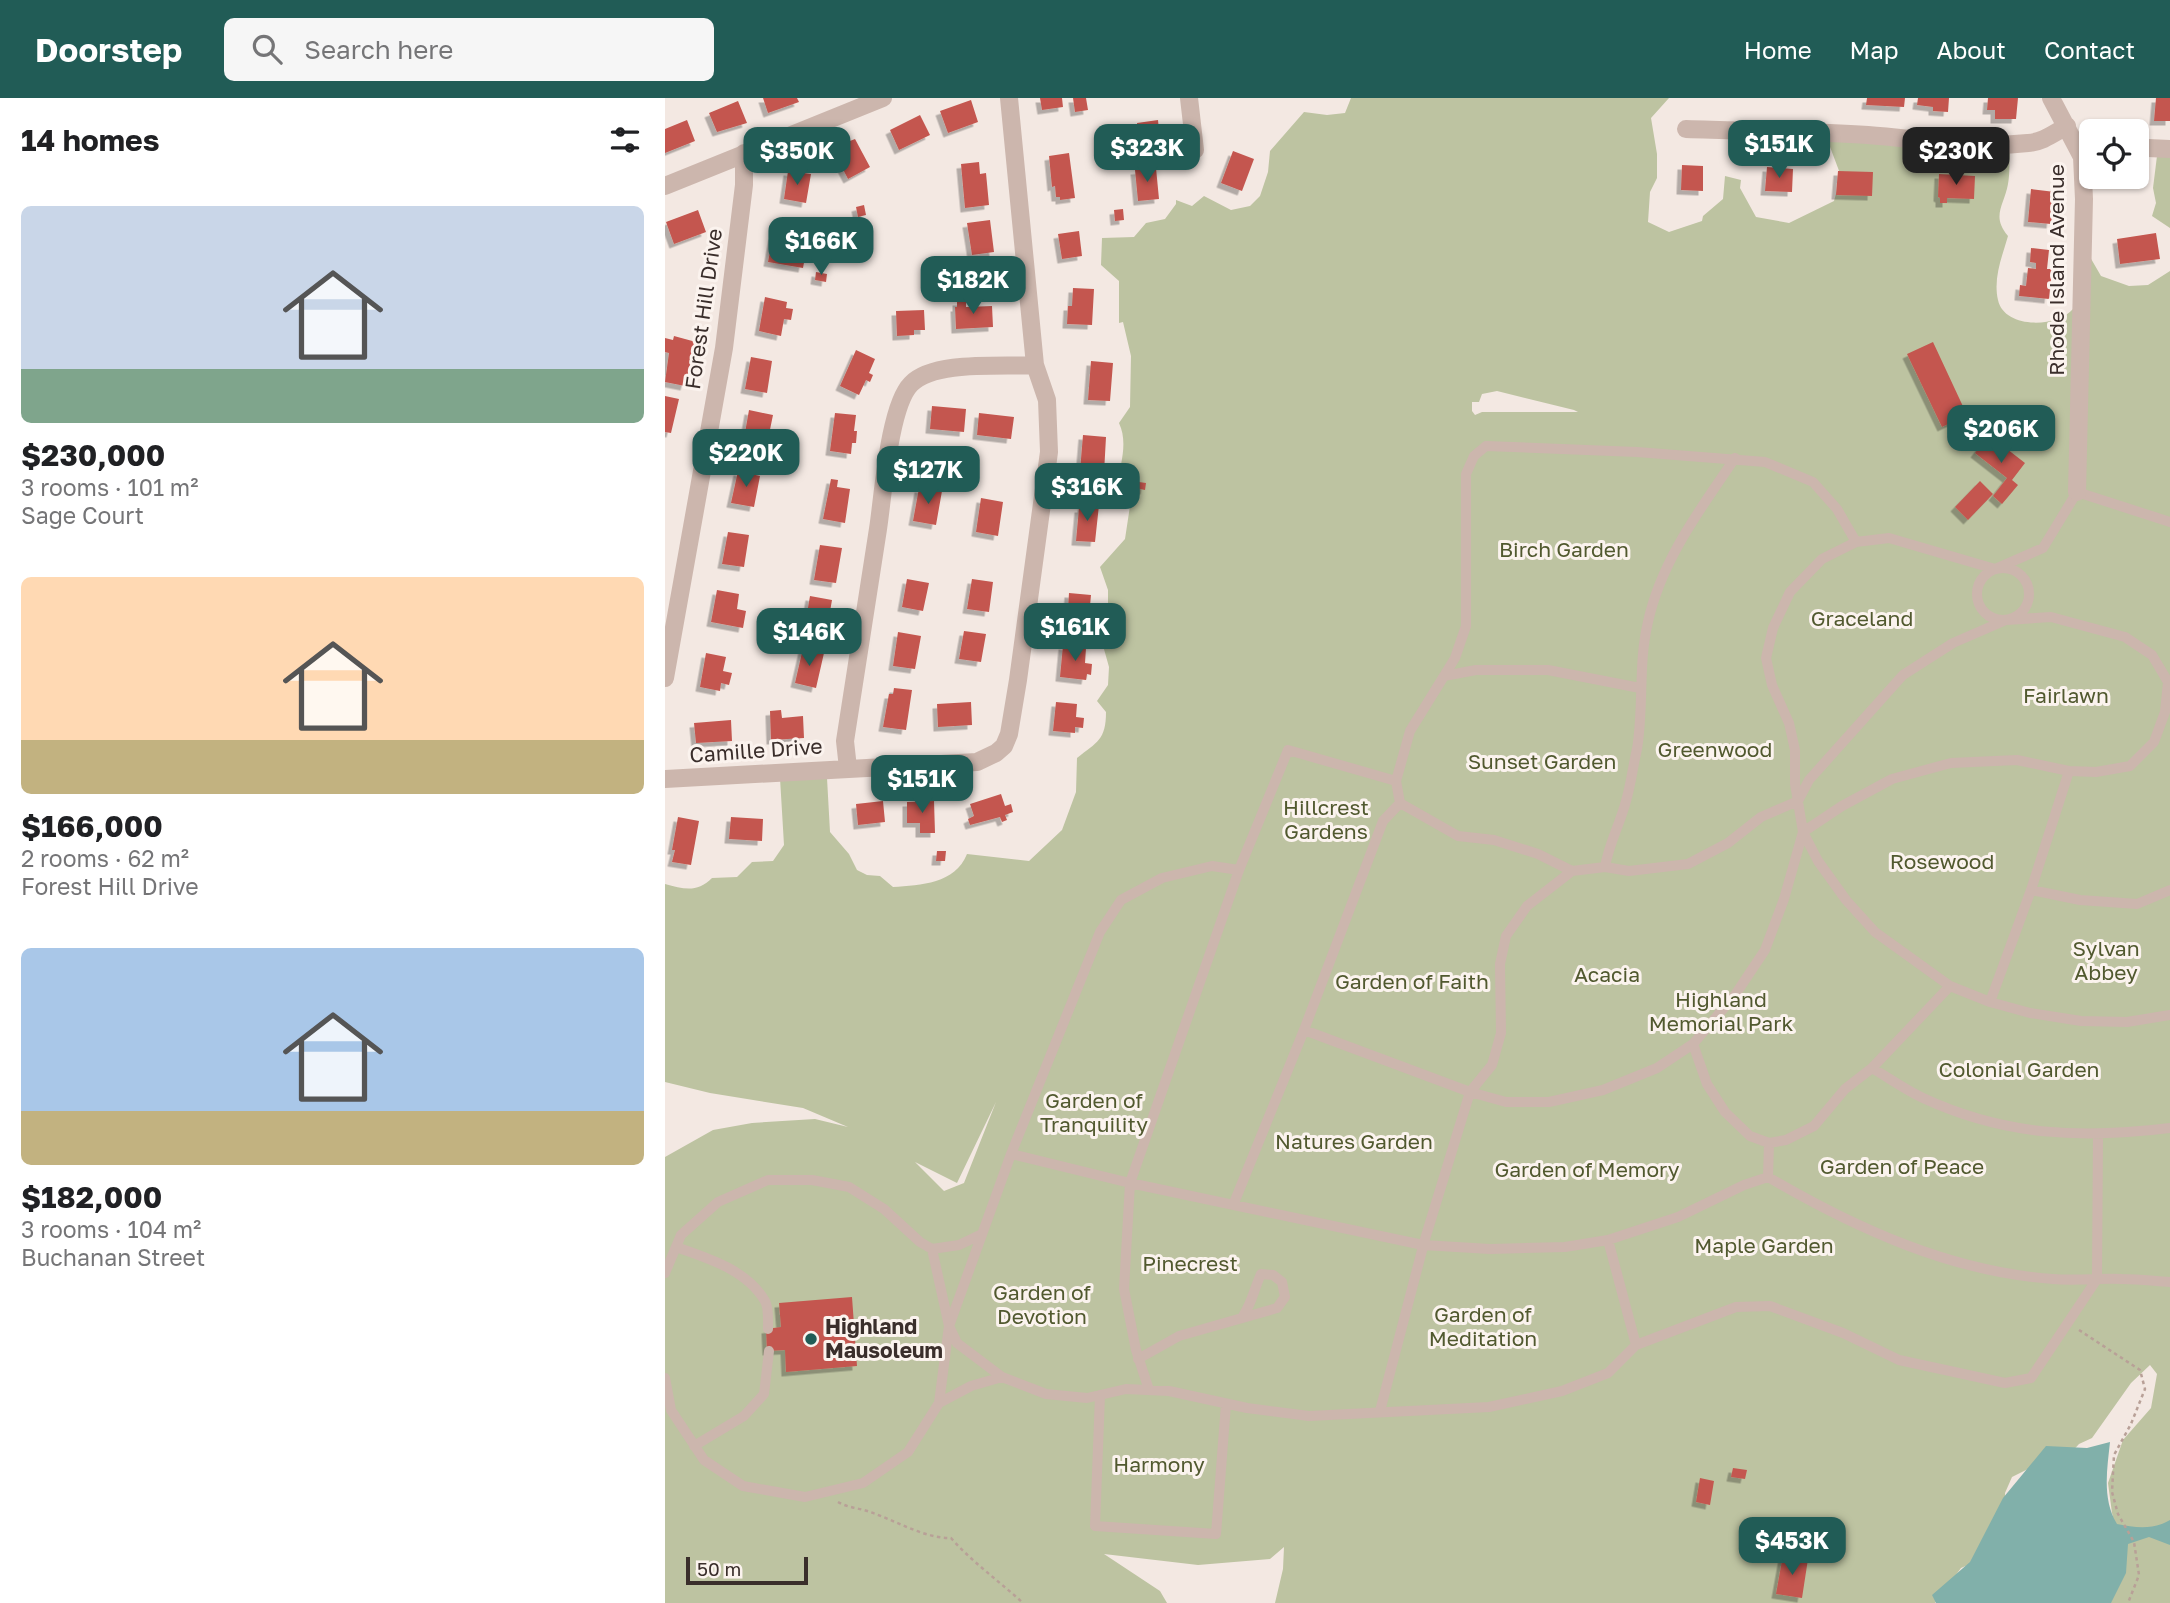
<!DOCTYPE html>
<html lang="en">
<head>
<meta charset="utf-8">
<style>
	:root { --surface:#fff; --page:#f6f6f6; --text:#202124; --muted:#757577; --accent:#215c56 }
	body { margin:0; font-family:"Golos Text",sans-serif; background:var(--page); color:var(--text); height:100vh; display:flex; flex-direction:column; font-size:26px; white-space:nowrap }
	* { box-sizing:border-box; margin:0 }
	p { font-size:23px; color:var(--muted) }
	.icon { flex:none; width:38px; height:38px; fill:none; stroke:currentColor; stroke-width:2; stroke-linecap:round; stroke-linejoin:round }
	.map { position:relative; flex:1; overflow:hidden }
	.panel { display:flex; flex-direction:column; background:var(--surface); width:665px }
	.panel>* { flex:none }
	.fabs { position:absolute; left:1414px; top:21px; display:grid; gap:14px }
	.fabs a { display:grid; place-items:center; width:70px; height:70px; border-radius:10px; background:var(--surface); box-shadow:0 2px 5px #0004; font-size:35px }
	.scale { position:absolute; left:21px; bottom:18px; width:122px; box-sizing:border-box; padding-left:7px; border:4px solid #3a2e2b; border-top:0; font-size:19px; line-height:24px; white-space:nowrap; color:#3a2e2b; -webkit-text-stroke:5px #fbf3ee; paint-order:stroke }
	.price { position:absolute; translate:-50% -60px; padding:0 16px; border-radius:14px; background:var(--accent); color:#fff; font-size:23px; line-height:46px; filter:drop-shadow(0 2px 4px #0008) }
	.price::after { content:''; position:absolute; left:50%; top:42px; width:21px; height:16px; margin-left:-10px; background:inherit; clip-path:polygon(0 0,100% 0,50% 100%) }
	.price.selected { background:#222; color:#fff }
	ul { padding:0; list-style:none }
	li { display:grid; align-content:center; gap:14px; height:371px; padding:0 21px }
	li span { display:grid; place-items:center; height:217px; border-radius:10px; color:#555 }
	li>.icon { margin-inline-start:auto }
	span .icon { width:126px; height:126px; fill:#fffc; stroke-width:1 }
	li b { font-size:30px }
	h2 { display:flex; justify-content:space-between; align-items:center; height:84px; padding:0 21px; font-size:30px }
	header { display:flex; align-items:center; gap:42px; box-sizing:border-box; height:98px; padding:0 35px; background:var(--accent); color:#fff }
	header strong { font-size:33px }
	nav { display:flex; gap:38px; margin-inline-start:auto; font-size:24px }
	.search { width:490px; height:63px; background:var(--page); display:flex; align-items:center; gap:18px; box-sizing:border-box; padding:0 24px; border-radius:10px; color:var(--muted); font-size:26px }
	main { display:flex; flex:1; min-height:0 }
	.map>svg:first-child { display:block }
	.green { fill:#bdc3a1; fill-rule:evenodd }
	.water { fill:#81b0aa }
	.building { fill:#c4574f; filter:url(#shadow) }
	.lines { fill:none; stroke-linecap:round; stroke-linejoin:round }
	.path { stroke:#b8a097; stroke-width:2.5; stroke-dasharray:3.5 3.5; stroke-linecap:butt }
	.lane { stroke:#ccb6ad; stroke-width:10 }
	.street { stroke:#ccb6ad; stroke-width:18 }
	.poi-dot { fill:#215c56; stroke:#fbf3ee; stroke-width:2.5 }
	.labels { text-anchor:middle; stroke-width:6; stroke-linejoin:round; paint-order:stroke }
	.street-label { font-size:21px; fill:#3a2e2b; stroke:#fbf3ee }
	.park-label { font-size:21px; fill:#51592f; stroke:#fbf3ee }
	.poi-label { font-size:21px; font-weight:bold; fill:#3a2e2b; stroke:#fbf3ee; text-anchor:start }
</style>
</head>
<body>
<header>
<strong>Doorstep</strong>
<div class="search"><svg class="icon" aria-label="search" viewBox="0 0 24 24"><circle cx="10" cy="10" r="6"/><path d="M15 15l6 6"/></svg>Search here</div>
<nav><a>Home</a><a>Map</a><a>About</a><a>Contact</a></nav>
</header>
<main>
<section class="panel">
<h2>14 homes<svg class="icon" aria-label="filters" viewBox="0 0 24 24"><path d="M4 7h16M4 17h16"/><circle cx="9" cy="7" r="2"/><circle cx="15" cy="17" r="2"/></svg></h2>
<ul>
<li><span style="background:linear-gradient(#c9d6e8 75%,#7fa58c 0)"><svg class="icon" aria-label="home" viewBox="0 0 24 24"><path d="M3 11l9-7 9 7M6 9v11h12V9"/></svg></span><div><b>$230,000</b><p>3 rooms · 101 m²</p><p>Sage Court</p></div></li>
<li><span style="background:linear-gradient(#ffd9b3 75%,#c2b280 0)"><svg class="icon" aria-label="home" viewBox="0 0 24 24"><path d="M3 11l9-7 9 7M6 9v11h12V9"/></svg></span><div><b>$166,000</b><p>2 rooms · 62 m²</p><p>Forest Hill Drive</p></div></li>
<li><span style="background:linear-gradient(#a9c7e8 75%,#c2b280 0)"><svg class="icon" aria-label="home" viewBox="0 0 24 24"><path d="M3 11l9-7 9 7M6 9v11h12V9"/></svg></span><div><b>$182,000</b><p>3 rooms · 104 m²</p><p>Buchanan Street</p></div></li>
</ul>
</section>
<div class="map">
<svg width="1505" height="1505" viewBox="0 0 1505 1505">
	<defs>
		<filter id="shadow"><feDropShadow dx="-4.5" dy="4.5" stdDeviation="0" flood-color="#0004"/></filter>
	</defs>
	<rect width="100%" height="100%" fill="#f3e8e2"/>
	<path class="green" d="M686 0H1004L986 20 992 56V80L985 94 983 124 1004 134 1037 123 1038 118 1058 101 1060 78 1076 82 1075 90 1091 119 1124 125 1169 103 1176 78 1162 41 1345 53C1344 64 1345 76 1343 86 1339 108 1326 118 1343 138 1337 159 1328 180 1333 202 1339 231 1392 230 1408 211 1415 202 1421 172 1425 159L1436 178 1464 188 1483 187 1505 173V1505H1430L1454 1443 1447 1415 1443 1385 1458 1342 1486 1310 1492 1276 1485 1267 1466 1285 1427 1340 1414 1346 1403 1358 1373 1366 1347 1379 1340 1395V1426L1312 1463 1296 1470 1270 1505H610L618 1471 619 1449 605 1461 533 1467 439 1456 495 1493 502 1505H0V1059L48 1032 87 1025 150 1021 183 1029 138 1010 45 995 0 984V786C19 791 32 795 47 780L72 779 87 764 108 763 119 747 115 680H162L165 734 184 756 192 772 202 777 215 778 228 789C256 787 290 786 302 756L364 763 397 732 411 694 412 660C432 644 441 642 441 614L432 603 443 587 444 569 437 544 443 533V492L435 469 460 441 465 408 452 386C456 365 463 344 454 325L465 309 466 258 458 224 454 225V183L436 167 437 140 469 139 481 125 500 121 511 106V102L527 108 539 98 566 112 585 108 595 98 603 74 605 53 639 14 662 17 680 15ZM832 293 909 312 913 314H817L810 317 807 313V304H814L817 296ZM331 1004 299 1085 279 1093 250 1064 292 1085Z
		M1493 50H1505V130L1487 118 1491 105 1488 90Z"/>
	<path class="water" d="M1445 1344C1442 1372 1437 1401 1452 1426 1471 1430 1488 1432 1505 1422V1447L1484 1439 1463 1446 1461 1475 1446 1505H1271L1267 1497 1305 1464 1338 1400 1381 1348 1422 1350Z"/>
	<path class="building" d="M98 0H132L134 4 103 15Z
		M375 0H397L398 9 377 12Z
		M408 0H421L423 12 410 14Z
		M1202 0H1240L1239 9 1201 7Z
		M1253 0H1284L1283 14 1268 13V9L1252 7Z
		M1323 0H1353L1351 21H1330V12H1322Z
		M1491 0H1505V23H1489Z
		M306 2 313 24 283 35 275 13Z
		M73 3 82 25 52 34 44 15Z
		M255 17 265 37 234 52 225 32Z
		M22 22 30 43 0 55V31Z
		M493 22 496 54 475 57 472 25Z
		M190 41 205 69 183 81 167 50Z
		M568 53 589 61 577 93 556 85Z
		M404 55 410 100 395 102V99H391L390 88 387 89 384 58Z
		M314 64 315 76 321 75 324 107 300 110 296 66Z
		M1017 67 1038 68V93L1016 92Z
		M1102 69 1128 71 1127 94 1100 93Z
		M491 70 494 101 473 103 470 72Z
		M123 73 146 76 141 105 119 101Z
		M1173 73 1208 74 1207 98 1171 97Z
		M1274 76 1310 78 1309 101 1282 100V105H1275V100L1273 99Z
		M1366 91 1390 94 1386 126 1363 124Z
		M199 107 201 117 193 119 191 109Z
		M458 111 459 122 450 123 449 112Z
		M33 112 41 134 9 146 1 124Z
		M325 122 329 154 307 157 302 125Z
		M414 133 417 158 397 161 393 136Z
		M1491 135 1495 161 1455 166 1452 141Z
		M108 137 143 143 138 170 103 164Z
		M1366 150 1384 152 1382 171H1387L1384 201 1354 198 1355 187 1361 188 1363 170 1371 171V165L1365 164Z
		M294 160 302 161 301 170 293 169Z
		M313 161 314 173 305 174 304 162Z
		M151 174 162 176 161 184 150 182Z
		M408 190 429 191 427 227 402 226 403 208H407Z
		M100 199 122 204 121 210 128 211 126 222 119 221 116 238 94 233Z
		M292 203H301V209L327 208 328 229 291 231 290 209H292Z
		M259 212 260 232H249V237L232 238 231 213Z
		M9 238 31 244 20 288 0 284 4 255 0 254V240L8 242Z
		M1268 244 1302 317 1277 329 1242 256Z
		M191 252 210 261 204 275 208 277 205 284 201 282 194 297 175 288Z
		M86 259 107 263 102 295 80 291Z
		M426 263 448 265 445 303 423 302Z
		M0 298 14 301 6 335 0 334Z
		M267 308 301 311 299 334 265 331Z
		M84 312 108 317 101 351 98 350 97 359 87 357 89 348 78 346Z
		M170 315 191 317 189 333H192L191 345H187L186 356 165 353Z
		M314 315 349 319 346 341 312 337Z
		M418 337 441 339 439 375 432 374 431 382H420L421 374 415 373Z
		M1324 337 1360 365 1347 382 1353 387 1337 406 1328 398 1342 380 1310 355Z
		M73 373 95 378 89 409 66 405Z
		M166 381 173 382 172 389 185 391 180 425 158 421Z
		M467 383 481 385 480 392 466 389Z
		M1315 383 1328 396 1303 422 1290 409Z
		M254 390 277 393 271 427 248 423Z
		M316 400 338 404 333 438 311 434Z
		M418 405 434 407 430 444 411 443 414 410H417Z
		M63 434 84 437 79 469 57 466Z
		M155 447 177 450 171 485 149 482Z
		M242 481 264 485 258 513 237 509Z
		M307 481 328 484 324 514 302 511Z
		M52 492 74 496 72 511 81 513 78 530 46 524Z
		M404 495 426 497 423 529 402 527Z
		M145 498 167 502 161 537 139 533Z
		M438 532 448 533 447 543H437Z
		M299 533 321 536 316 564 294 561Z
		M233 534 256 538 250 571 228 568Z
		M398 547 421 550 420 565 427 566 426 577 422 576 421 582 395 579Z
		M138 550 159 555 151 590 130 585Z
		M41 555 61 559 58 573 67 575 64 587 56 585 55 593 35 589Z
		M229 590 247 592 241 632 218 629 224 596H228Z
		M306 604 307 627 273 629 272 606Z
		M391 604 412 606 411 619 419 620 418 630 410 629V635L388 633Z
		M116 612 117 620 138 618 139 640 106 642 105 613Z
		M66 622 67 643 31 645 29 625Z
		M336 696 340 708 346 706 348 714 340 717 342 722 337 724 335 719 305 727 303 721 309 718 305 706Z
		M218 703 220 724 193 727 191 706Z
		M269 703 270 735H255V725H242V704Z
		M13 719 34 723 26 767 7 764 10 752H7Z
		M66 719 98 721 97 743 64 741Z
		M272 753H281L280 763H271Z
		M187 1199 192 1268 121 1274 120 1252 102 1253 101 1231 116 1229 114 1205Z
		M1068 1370 1082 1372 1080 1381 1066 1379Z
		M1035 1380 1049 1383 1045 1407 1031 1404Z
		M1118 1457 1143 1461 1137 1500 1111 1496Z"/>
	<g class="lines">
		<path class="path" d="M1414 1232 1475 1272 1480 1291 1466 1326 1449 1357 1447 1394 1453 1416 1469 1444 1474 1477 1463 1505
			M173 1404C183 1410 195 1410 205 1414 232 1423 258 1440 286 1440 307 1464 334 1483 358 1505"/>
		<path class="lane" d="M1505 424 1412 394 1378 450 1330 471 1224 440 1191 444 1157 461 1125 494 1108 530 1101 560 1107 587 1124 625 1130 652V686L1138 734 1153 763 1181 802 1210 834 1285 888 1325 904 1365 915 1416 923 1462 924 1505 917
			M1312 496a26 26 0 1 1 52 0a26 26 0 1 1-52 0Z
			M779 578 790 560 801 528V376L809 358 821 348 972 354 1100 364 1148 384 1172 411 1191 444
			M731 683 735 705 793 738 829 742 873 756 907 773
			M940 769C944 745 955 726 961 703 966 686 968 668 972 651 979 609 973 565 983 524 996 463 1036 410 1070 360
			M574 772 547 768 497 780 456 802 435 834 346 1056 284 1228 292 1245 337 1279 381 1296 422 1300 461 1291 504 1293 582 1310 644 1318 824 1309 897 1293 943 1275 971 1247 1071 1209 1105 1208 1178 1235 1234 1262 1340 1285 1366 1280 1432 1181 1433 1036
			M1366 792 1415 802 1472 806 1505 792
			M1325 904 1366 792 1404 673
			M639 932 805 994 841 1004H884L938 992 992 970 1028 946 1070 897 1100 852 1119 801 1138 734 1177 708 1227 681 1286 665 1352 662 1404 673 1431 674 1465 668 1489 644 1500 614 1503 584 1487 557 1460 539 1386 519 1341 522 1288 545 1238 577 1144 682 1133 703 1096 719 1063 745 1023 766 964 773 940 769 907 773 862 808 841 838 835 866 836 935 827 967 805 994 760 1141 715 1313
			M1028 946 1042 986 1060 1014 1085 1038 1104 1045 1121 1042 1149 1028 1180 991 1207 970 1285 888
			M1207 970C1224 980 1241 992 1258 1000 1340 1038 1417 1041 1505 1030
			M1104 1045 1103 1079C1190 1130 1286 1174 1388 1181 1411 1183 1434 1180 1457 1181 1473 1181 1489 1183 1505 1184
			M346 1056 465 1085 758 1147 825 1151 900 1149 943 1142 1013 1119 1079 1087 1103 1079
			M569 1105 639 932 718 723 735 705
			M943 1142 971 1247
			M11 1149C43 1160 82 1172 100 1203 104 1210 103 1222 103 1231
			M267 1151 284 1228 274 1305
			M0 1175 16 1137 53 1104 103 1082H147L184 1089 219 1111 255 1144 267 1151 294 1147 317 1136
			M473 1261 514 1238 612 1210 620 1199 617 1184 608 1177 596 1176C589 1191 587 1205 578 1218
			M0 1280 6 1312 39 1362 78 1388 140 1399 198 1385 243 1354 274 1305 306 1288 337 1279
			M484 1292 471 1252 459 1191 465 1085 574 772 623 652 731 683 745 633 779 578 811 572H883L975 590
			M435 1297 430 1428 551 1436 561 1306
			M29 1348 79 1318 99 1296 104 1253"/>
		<path class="street" d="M524 0 530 52
			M1386 0 1417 59 1419 101 1412 394
			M1021 31C1081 33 1142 33 1203 37 1256 41 1310 51 1363 45 1378 44 1389 35 1402 28
			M1483 50 1505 51
			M0 88 218 0
			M0 580 59 250 79 87V55
			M183 670 180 643C191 572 202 502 213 431 218 399 224 308 246 286 269 262 337 269 370 267L344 0
			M0 681 312 664 331 655 339 648 344 636 353 582 384 354 382 302 370 267"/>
	</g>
	<circle class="poi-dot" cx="146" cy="1241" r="7"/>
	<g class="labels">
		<g class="street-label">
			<text transform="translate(1392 172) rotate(-90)" y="7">Rhode Island Avenue</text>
			<text transform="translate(39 211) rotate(-82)" y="7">Forest Hill Drive</text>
			<text transform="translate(91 653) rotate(-4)" y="7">Camille Drive</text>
		</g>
		<g class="park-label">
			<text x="899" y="459">Birch Garden</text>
			<text x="1197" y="528">Graceland</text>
			<text x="1401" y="605">Fairlawn</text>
			<text x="1050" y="659">Greenwood</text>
			<text x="877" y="671">Sunset Garden</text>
			<text x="661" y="717">Hillcrest<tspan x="661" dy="24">Gardens</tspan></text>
			<text x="1277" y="771">Rosewood</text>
			<text x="1441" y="858">Sylvan<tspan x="1441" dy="24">Abbey</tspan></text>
			<text x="942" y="884">Acacia</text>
			<text x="747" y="891">Garden of Faith</text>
			<text x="1056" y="909">Highland<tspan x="1056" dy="24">Memorial Park</tspan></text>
			<text x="1354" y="979">Colonial Garden</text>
			<text x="429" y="1010">Garden of<tspan x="429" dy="24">Tranquility</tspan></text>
			<text x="689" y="1051">Natures Garden</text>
			<text x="1237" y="1076">Garden of Peace</text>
			<text x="922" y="1079">Garden of Memory</text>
			<text x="1099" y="1155">Maple Garden</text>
			<text x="525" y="1173">Pinecrest</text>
			<text x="377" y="1202">Garden of<tspan x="377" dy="24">Devotion</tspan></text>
			<text x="818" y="1224">Garden of<tspan x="818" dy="24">Meditation</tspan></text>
			<text x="494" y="1374">Harmony</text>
		</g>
		<g class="poi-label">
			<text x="160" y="1236">Highland<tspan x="160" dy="24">Mausoleum</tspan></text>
		</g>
	</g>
</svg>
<div class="fabs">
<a><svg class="icon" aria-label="locate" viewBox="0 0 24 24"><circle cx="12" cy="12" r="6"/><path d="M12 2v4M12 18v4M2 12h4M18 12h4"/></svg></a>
</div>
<div class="scale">50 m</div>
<b class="price" style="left:1114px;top:82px">$151K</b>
<b class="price" style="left:482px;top:86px">$323K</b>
<b class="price" style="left:132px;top:89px">$350K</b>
<b class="price selected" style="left:1291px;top:89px">$230K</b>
<b class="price" style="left:156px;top:179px">$166K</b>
<b class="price" style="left:308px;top:218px">$182K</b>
<b class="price" style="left:1336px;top:367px">$206K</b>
<b class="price" style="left:81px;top:391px">$220K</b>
<b class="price" style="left:263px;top:408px">$127K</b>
<b class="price" style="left:422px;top:425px">$316K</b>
<b class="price" style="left:410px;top:565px">$161K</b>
<b class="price" style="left:144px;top:570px">$146K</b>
<b class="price" style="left:257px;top:717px">$151K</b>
<b class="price" style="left:1127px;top:1479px">$453K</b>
</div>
</main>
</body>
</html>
